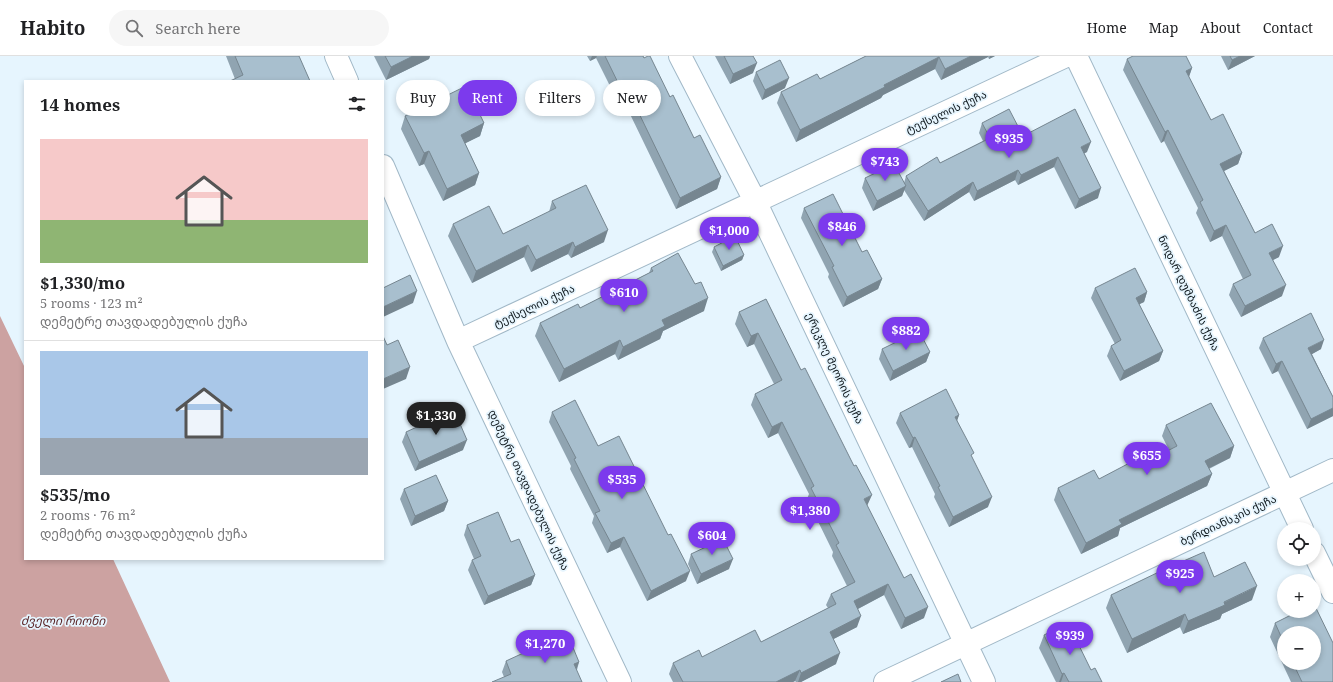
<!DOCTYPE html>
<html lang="en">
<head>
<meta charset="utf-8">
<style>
	:root { --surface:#fff; --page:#f6f6f6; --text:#202124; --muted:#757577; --line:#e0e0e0; --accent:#7c3aed }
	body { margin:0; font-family:"Noto Serif","Noto Sans Georgian",serif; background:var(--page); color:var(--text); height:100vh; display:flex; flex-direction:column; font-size:15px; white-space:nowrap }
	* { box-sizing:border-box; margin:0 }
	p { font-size:13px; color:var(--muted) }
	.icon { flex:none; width:22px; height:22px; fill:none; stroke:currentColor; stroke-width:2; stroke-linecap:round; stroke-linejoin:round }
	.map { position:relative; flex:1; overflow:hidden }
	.panel { position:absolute; left:24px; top:24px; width:360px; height:480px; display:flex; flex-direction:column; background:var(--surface); border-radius:0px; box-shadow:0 2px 6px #0003 }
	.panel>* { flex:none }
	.guide { position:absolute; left:396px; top:24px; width:380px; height:36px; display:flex; gap:8px }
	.controls { position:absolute; left:1277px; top:466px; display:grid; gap:8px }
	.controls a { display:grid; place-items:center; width:44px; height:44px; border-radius:50%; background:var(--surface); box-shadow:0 2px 6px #0003; font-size:20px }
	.price { position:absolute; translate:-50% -34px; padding:0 9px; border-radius:14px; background:var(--accent); color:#fff; font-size:13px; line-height:26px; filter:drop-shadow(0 1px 2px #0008) }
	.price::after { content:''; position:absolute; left:50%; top:24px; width:12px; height:9px; margin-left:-6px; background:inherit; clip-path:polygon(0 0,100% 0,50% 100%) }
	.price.current { background:#222; color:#fff }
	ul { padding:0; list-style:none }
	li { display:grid; align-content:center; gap:8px; height:212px; padding:0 16px }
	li+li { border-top:1px solid var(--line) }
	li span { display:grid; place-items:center; height:124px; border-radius:0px; color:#555 }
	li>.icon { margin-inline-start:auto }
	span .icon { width:72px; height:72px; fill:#fffc; stroke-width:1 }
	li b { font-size:17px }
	h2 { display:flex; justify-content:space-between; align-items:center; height:48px; padding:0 16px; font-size:17px }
	.tag { padding:0 14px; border-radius:18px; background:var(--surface); box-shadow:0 2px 6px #0003; font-size:14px; line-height:36px }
	.tag.current { background:var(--accent); color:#fff }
	header { display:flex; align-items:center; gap:24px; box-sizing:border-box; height:56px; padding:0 20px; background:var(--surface); border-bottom:1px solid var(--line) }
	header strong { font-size:19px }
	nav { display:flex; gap:22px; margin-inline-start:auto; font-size:14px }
	.search { width:280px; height:36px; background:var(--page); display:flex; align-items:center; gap:10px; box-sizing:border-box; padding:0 14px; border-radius:22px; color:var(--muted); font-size:15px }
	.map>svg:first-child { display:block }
	.water { fill:#cca2a1 }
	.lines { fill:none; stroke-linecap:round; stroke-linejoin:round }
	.minor-casing { stroke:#a1b8c7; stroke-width:24 }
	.minor { stroke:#fff; stroke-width:22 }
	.wall { fill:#90a4b1; fill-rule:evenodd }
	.shaded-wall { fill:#768690 }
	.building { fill:#a8bfce; stroke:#768690 }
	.labels { text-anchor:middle; stroke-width:3.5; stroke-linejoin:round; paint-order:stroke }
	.street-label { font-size:11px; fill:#0e171c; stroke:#e6f5fe }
	.water-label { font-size:12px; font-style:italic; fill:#5a2527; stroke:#e6f5fe }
</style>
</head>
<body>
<header>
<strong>Habito</strong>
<div class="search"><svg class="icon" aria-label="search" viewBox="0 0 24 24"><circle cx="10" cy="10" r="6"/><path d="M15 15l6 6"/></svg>Search here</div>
<nav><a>Home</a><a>Map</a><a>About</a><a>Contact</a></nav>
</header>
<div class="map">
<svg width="1333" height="626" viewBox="0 0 1333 626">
	<rect width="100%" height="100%" fill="#e6f5fe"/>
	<path class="water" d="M0 260 25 312V503H113L170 626H0Z"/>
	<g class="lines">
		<defs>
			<path id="minor" d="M336 0 347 25
				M680 0 755 145 984 626
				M1076 0 1302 473
				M383 110 458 285 620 626
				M458 285 1066 0
				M1314 497 1333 536
				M885 626 1333 414"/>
		</defs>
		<use href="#minor" class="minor-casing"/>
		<use href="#minor" class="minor"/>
	</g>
	<path class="wall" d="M226 0H299L235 23Z
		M374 0H430L429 3 386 24Z
		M587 0H643L670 41 694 82 721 121 717 133 676 153 628 54 623 56 596 2 590 5Z
		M715 0H753V17L730 28Z
		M866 0H995L989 3 988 1 941 24 935 13 883 39 881 42 796 86 777 47 781 36 820 23Z
		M1221 0H1255L1228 14Z
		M1127 3 1192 12 1189 21 1211 64 1242 97 1238 108 1224 115 1255 177 1279 201 1273 204 1282 240 1241 261 1229 239 1233 228 1243 223 1222 180 1210 186 1196 157 1198 152 1164 85 1161 87 1123 14Z
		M756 16 785 32 762 44 753 25Z
		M405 60 484 67 480 80 465 87 479 117 475 129 443 145 424 108 419 110 401 73Z
		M982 67 1023 80 1087 96 1084 97 1098 142 1075 153 1054 111 1018 129 1015 124 974 145 969 136 924 165 904 134 902 140 873 155 862 132 865 122 904 127 906 120 940 107 983 85 979 77Z
		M552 145 604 186 571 202 568 198 531 216 524 201 472 227 448 180 453 168 503 178 549 156Z
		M804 152 862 196 882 223 878 233 843 251 828 221 829 218 801 162Z
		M714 191 744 199 742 204 721 215 712 196Z
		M651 212 704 255 663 275 660 283 618 304 615 298 559 326 535 280 540 267 580 252 649 217Z
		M1095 232 1147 236 1144 246 1139 248 1163 295 1159 305 1120 325 1107 300 1111 290 1115 288 1091 242Z
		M766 243 867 450 924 562 901 573 884 539 858 553 857 571 833 583 836 608 801 626H796L795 625 793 626H673L669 618 673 607 702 601 761 586 828 552 826 549 831 538 847 530 832 500 833 496 807 443 809 438 778 377 768 382 751 349 755 338 774 328 754 288 747 291 735 268 739 256Z
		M1263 282 1321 293 1312 298 1333 341V360L1307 373 1278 315 1272 318 1259 292Z
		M882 293 930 296 926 306 890 325 879 303Z
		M552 356 598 390 686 525 647 545 620 491 607 497 592 467 594 460 570 413 571 410 549 366Z
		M900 357 959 359 957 364 972 402 988 451 949 471 934 441 935 438 912 391 909 392 896 367Z
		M1166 369 1234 390 1230 402 1209 413 1212 418 1207 430 1120 472 1118 480 1081 498 1054 444 1058 432 1099 423 1142 408 1169 394 1162 380Z
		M406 376 463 394 415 415 402 386Z
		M404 433 448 445 444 455 411 470 400 443Z
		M467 469 511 486 535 519 531 529 484 549 468 514 472 504 474 503 464 479Z
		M691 498 729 513 697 528 688 508Z
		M1214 521 1252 544 1222 558 1220 563 1183 578 1180 571 1127 597 1106 552 1111 539Z
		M1275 567 1333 626H1291L1270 581ZM1284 577 1314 607H1284Z
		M1044 579 1091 614 1102 626H1056L1039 592Z
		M506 605 579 606 577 614 504 621 502 616Z"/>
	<path class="shaded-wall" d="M413 0H430L429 3 386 24 391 11Z
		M592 0H597L596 2 590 5Z
		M971 0H988V1L941 24 945 13Z
		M990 0H995L989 3Z
		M1240 0H1255L1228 14 1232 4Z
		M939 1 935 13 883 39 881 42 796 86 800 74 884 29Z
		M757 7 753 17 730 28 733 18Z
		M1192 12 1188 23 1186 15Z
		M789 22 785 32 762 44 765 34Z
		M632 43 628 54 623 56 627 45Z
		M484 67 480 80 456 92 461 79Z
		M1168 74 1164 85 1161 87 1165 76Z
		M1091 86 1087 96 1077 101 1081 91Z
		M429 95 424 108 419 110 424 97Z
		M1242 97 1238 108 1216 119 1220 108Z
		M1058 101 1054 111 1018 129 1021 119Z
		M1018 114 1015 124 974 145 977 135Z
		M479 117 475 129 443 145 447 133Z
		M721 121 717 133 676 153 680 142Z
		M973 126 969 136 924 165 928 155Z
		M906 130 902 140 873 155 877 145Z
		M1101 132 1098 142 1075 153 1079 143Z
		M1226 169 1222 180 1210 186 1214 175Z
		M608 174 604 186 571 202 575 191Z
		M573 186 568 198 531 216 536 204Z
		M528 189 524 201 472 227 476 215Z
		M1283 190 1279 201 1265 208 1269 197Z
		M744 199 742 204 721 215 723 210Z
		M882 223 878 233 843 251 847 241Z
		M1286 229 1282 240 1241 261 1245 250Z
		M417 235 413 247 383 261V251Z
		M1147 236 1144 246 1132 252 1136 242Z
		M708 242 704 255 663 275 660 283 618 304 623 291 662 264Z
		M758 277 754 288 747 291 751 280Z
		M620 284 615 298 559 326 564 313Z
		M1324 284 1321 293 1305 302 1308 292Z
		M1163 295 1159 305 1120 325 1124 315Z
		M930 296 926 306 890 325 893 315Z
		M1282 305 1278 315 1272 318 1276 308Z
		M410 311 406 323 383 333V323Z
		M1333 352V360L1307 373 1311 363Z
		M959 359 956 368 955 361Z
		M782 366 778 377 768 382 772 371Z
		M915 381 912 391 909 392 913 382Z
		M467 384 463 394 415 415 419 406Z
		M1234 390 1230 402 1201 416 1205 405Z
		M1212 418 1207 430 1120 472 1118 480 1081 498 1086 487 1119 464Z
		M872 439 867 450 864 443Z
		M992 441 988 451 949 471 953 461Z
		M448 445 444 455 411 470 415 460Z
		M624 481 620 491 607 497 611 487Z
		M733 503 729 513 697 528 701 518Z
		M690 515 686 525 647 545 651 535Z
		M535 519 531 529 484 549 488 540Z
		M888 528 884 539 850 557 854 545Z
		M1257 530 1252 544 1222 558 1220 563 1183 578 1188 565Z
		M928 551 924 562 901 573 905 562Z
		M1185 558 1180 571 1127 597 1132 583Z
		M861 560 857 571 826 587 830 576Z
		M840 597 836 608 801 626H798L801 617Z
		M579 606 575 617 574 608Z
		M800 614 795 625 793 626H776Z
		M1064 617 1061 626H1059L1062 618Z"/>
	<path class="building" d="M235 0H299L310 25H230L243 19Z
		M385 0H413L391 11Z
		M605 0H643L644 2 648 0H650L670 41 673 39 694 82 700 79 721 121 680 142 632 43 627 45Z
		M724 0H753L757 7 733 18Z
		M866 0H971L945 13 939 1 884 29 885 31 800 74 781 36 817 18 820 23Z
		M1133 0H1186L1192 12 1186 15 1211 64 1223 58 1242 97 1220 108 1255 177 1272 168 1283 190 1269 197 1286 229 1245 250 1233 228 1251 219 1226 169 1214 175 1200 146 1203 144 1168 74 1165 76 1127 3Z
		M1230 0H1240L1232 4Z
		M780 4 789 22 765 34 756 16Z
		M466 30 484 67 461 79 479 117 447 133 429 95 424 97 405 60Z
		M1009 53 1023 80 1075 53 1091 86 1081 91 1101 132 1079 143 1058 101 1021 119 1018 114 977 135 973 126 928 155 906 120 937 101 940 107 990 82 982 67Z
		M894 108 906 130 877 145 865 122Z
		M586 129 608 174 575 191 573 186 536 204 528 189 476 215 453 168 489 150 503 178 556 152 552 145Z
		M833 138 862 196 867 194 882 223 847 241 832 211 834 210 804 152Z
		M735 180 744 199 723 210 714 191Z
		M678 197 695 228 701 226 708 242 662 264 665 270 623 291 620 284 564 313 540 267 578 248 580 252 653 215 651 212Z
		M1135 212 1147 236 1136 242 1163 295 1124 315 1111 290 1121 284 1095 232Z
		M410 219 417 235 383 251V232Z
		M766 243 801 314 805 312 854 410 856 409 872 439 864 443 904 522 911 518 928 551 905 562 888 528 854 545 861 560 830 576 840 597 801 617 800 614 776 626H683L673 607 699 594 702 601 755 574 761 586 836 548 831 538 855 526 836 489 839 487 811 432 814 430 782 366 772 371 755 338 782 324 758 277 751 280 739 256Z
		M1311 257 1324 284 1308 292 1333 341V352L1311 363 1282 305 1276 308 1263 282Z
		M919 275 930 296 893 315 882 293Z
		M383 280 387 289 398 284 410 311 383 323Z
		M946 333 959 359 955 361 974 397 971 399 992 441 953 461 938 431 940 430 915 381 913 382 900 357Z
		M575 344 598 390 619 380 668 479 671 478 690 515 651 535 624 481 611 487 595 457 600 455 574 403 576 402 552 356Z
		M1211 347 1234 390 1205 405 1212 418 1119 464 1122 468 1086 487 1058 432 1094 414 1099 423 1139 402 1142 408 1177 390 1166 369Z
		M454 354 467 384 419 406 406 376Z
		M436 419 448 445 415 460 404 433Z
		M498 456 511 486 519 483 535 519 488 540 472 504 481 500 467 469Z
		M723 483 733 503 701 518 691 498Z
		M1204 496 1214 521 1245 506 1257 530 1224 546 1225 549 1188 565 1185 558 1132 583 1111 539 1163 514Z
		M1314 548 1333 587V626H1302L1293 607H1314V577H1284V587L1275 567 1299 555H1314Z
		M1068 567 1091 614 1095 612 1102 626H1069L1064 617 1062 618 1044 579Z
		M567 577 579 606 574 608 582 626H492L511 618 506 605Z
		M958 618 961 626H941Z"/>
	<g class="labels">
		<g class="street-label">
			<text transform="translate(946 56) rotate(-25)" y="4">ტექსელის ქუჩა</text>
			<text transform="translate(1189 237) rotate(64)" y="4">ნოდარ დუმბაძის ქუჩა</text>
			<text transform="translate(534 250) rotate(-25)" y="4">ტექსელის ქუჩა</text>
			<text transform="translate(835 312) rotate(65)" y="4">ერეკლე მეორის ქუჩა</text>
			<text transform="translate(529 434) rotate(65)" y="4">დემეტრე თავდადებულის ქუჩა</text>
			<text transform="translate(1228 464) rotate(-25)" y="4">ბერდიანსკის ქუჩა</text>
		</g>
		<g class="water-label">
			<text x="63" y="569">ძველი რიონი</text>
		</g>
	</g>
</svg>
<div class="controls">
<a><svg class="icon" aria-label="locate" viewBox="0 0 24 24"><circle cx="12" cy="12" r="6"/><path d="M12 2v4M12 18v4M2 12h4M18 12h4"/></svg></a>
<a>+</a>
<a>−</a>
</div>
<b class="price" style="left:1009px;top:103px">$935</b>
<b class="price" style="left:885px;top:126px">$743</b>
<b class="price" style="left:842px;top:191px">$846</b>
<b class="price" style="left:729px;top:195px">$1,000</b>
<b class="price" style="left:624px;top:257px">$610</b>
<b class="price" style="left:906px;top:295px">$882</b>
<b class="price current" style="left:436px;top:380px">$1,330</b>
<b class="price" style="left:1147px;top:420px">$655</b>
<b class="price" style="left:622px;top:444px">$535</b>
<b class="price" style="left:810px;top:475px">$1,380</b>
<b class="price" style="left:712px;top:500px">$604</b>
<b class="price" style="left:1180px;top:538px">$925</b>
<b class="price" style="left:1070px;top:600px">$939</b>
<b class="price" style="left:545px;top:608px">$1,270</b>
<div class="guide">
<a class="tag">Buy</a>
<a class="tag current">Rent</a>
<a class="tag">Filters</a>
<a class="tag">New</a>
</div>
<section class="panel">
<h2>14 homes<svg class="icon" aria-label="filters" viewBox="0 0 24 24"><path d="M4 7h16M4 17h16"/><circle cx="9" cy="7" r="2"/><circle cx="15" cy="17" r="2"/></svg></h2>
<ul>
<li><span style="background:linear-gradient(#f6c9c9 65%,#8fb573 0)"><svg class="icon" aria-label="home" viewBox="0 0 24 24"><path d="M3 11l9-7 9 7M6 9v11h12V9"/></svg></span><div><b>$1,330/mo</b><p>5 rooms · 123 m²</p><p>დემეტრე თავდადებულის ქუჩა</p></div></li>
<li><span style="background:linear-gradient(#a9c7e8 70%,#9aa5b1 0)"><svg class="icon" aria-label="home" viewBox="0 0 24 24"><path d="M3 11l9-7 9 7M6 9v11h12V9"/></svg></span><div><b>$535/mo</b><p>2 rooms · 76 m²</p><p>დემეტრე თავდადებულის ქუჩა</p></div></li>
</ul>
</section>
</div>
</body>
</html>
